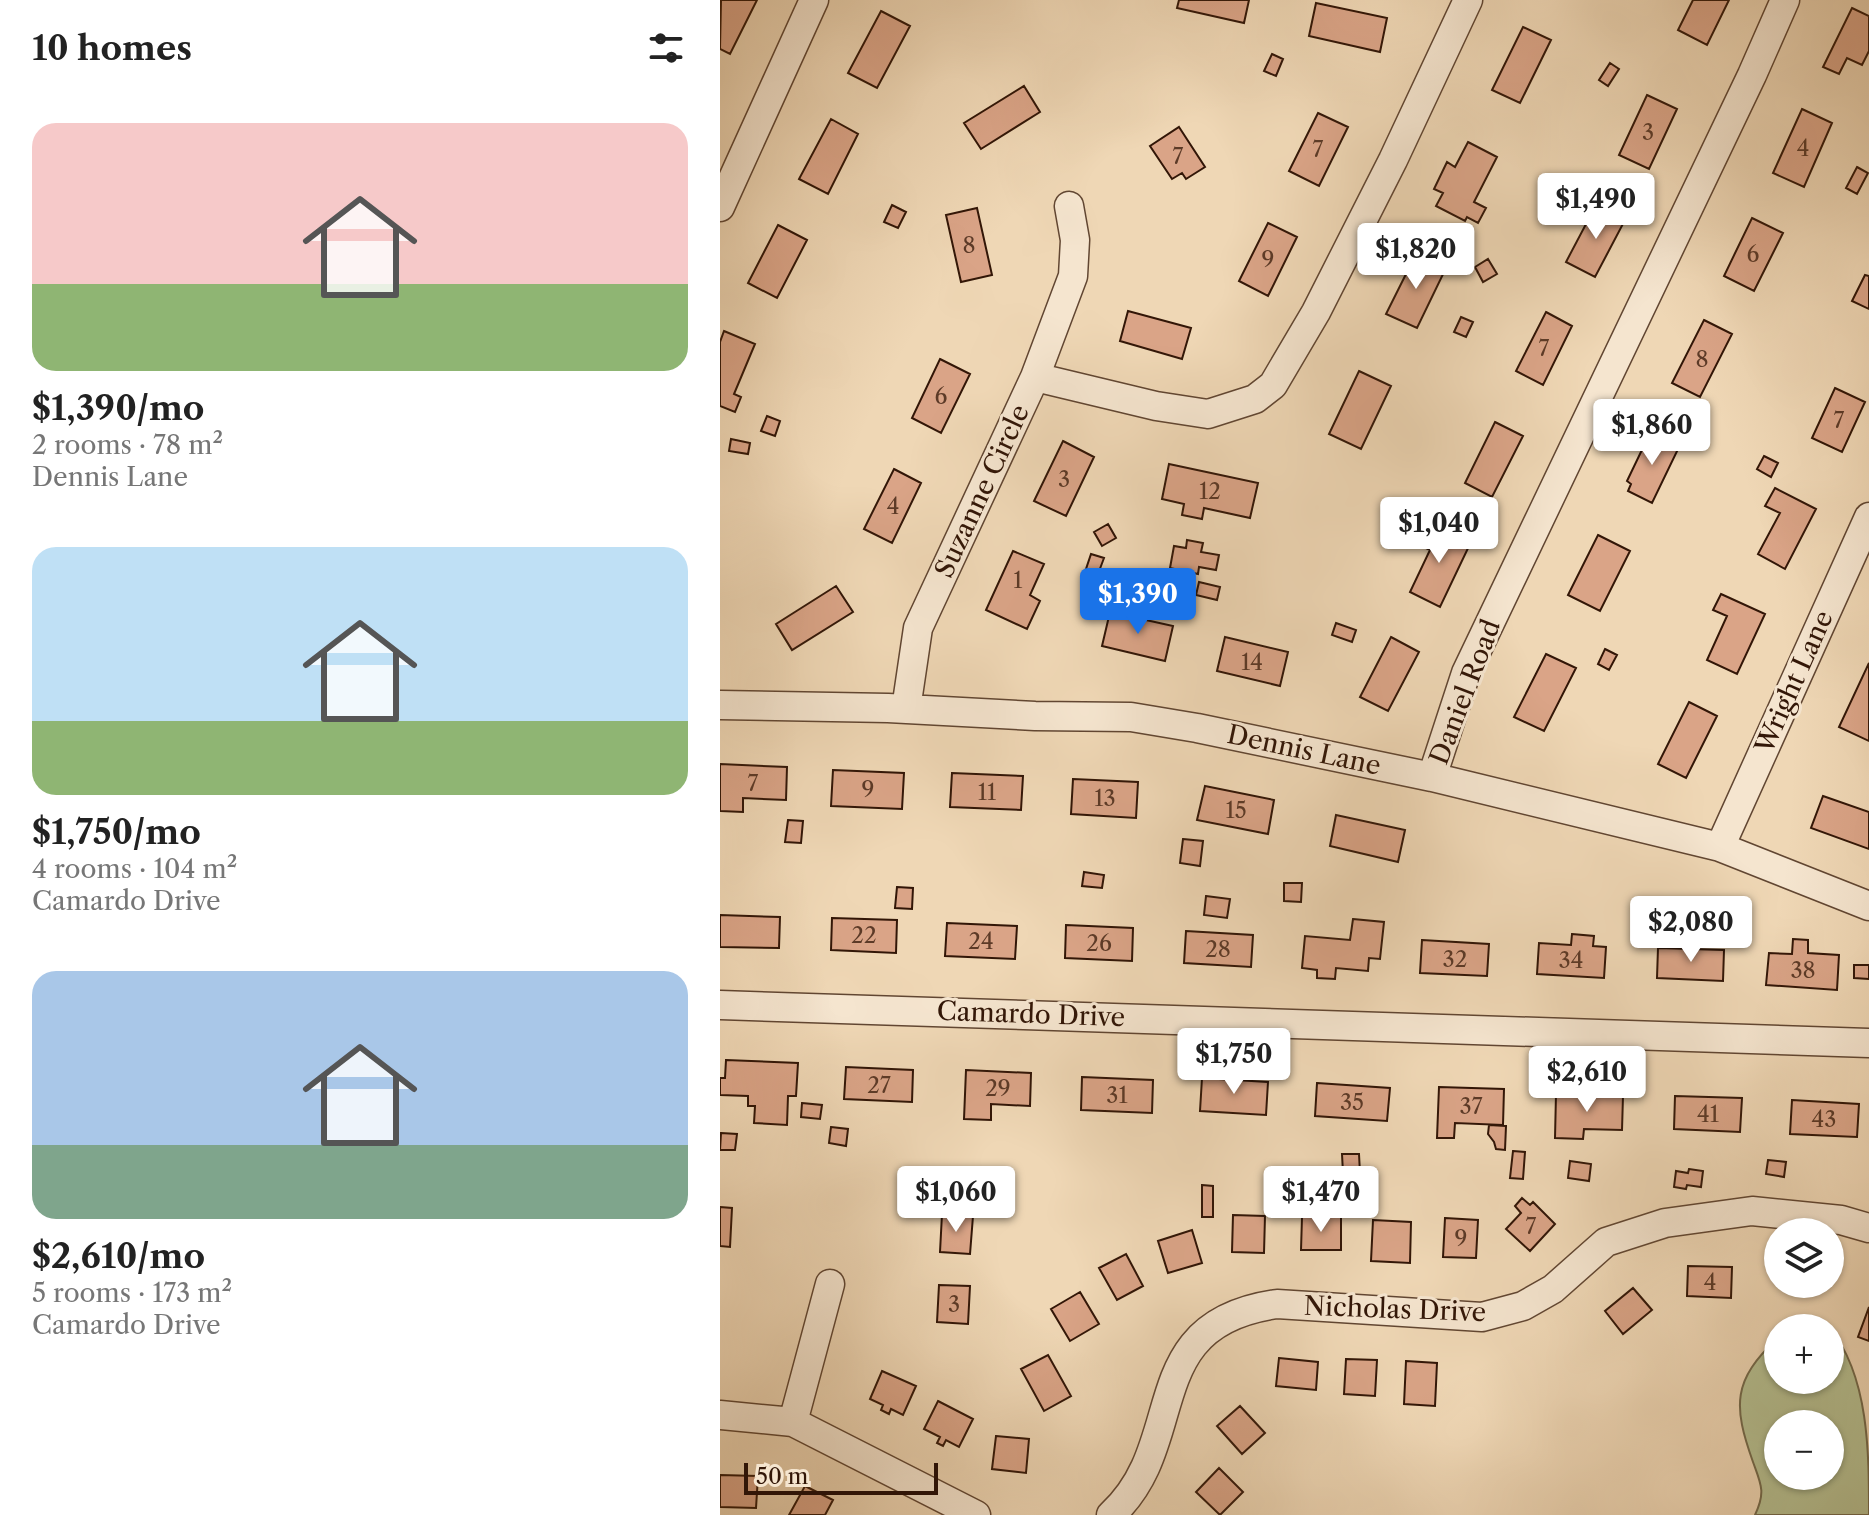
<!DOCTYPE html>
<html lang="en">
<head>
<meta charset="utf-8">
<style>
	:root { --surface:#fff; --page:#f2f2f2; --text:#222; --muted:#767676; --accent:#1a73e8 }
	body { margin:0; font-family:"Libre Caslon Text",serif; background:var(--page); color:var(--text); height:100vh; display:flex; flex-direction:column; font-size:30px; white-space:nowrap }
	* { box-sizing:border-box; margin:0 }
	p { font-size:26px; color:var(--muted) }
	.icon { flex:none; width:44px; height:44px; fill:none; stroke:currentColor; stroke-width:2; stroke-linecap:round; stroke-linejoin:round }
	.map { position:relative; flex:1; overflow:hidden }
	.details { display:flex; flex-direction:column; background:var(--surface); width:720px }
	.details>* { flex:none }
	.controls { position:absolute; left:1044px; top:1218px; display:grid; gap:16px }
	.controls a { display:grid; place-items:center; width:80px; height:80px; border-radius:50%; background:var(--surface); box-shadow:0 2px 6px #0004; font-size:40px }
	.scale { position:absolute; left:24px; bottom:20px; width:194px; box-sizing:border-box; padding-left:8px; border:4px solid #321607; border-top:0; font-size:22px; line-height:28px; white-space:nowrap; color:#321607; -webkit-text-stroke:6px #f5e5cf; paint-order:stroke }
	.price { position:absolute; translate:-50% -68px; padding:0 18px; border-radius:8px; background:#fff; color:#222; font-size:26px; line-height:52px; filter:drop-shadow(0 2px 4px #0008) }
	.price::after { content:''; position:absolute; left:50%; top:48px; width:24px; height:18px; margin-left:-12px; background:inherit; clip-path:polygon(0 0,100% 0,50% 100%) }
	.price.current { background:var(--accent); color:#fff }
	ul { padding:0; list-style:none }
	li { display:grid; align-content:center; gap:16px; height:424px; padding:0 32px }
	li span { display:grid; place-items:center; height:248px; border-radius:24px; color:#555 }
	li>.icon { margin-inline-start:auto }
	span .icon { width:144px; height:144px; fill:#fffc; stroke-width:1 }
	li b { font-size:34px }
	h2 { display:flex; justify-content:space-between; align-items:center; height:96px; padding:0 32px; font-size:34px }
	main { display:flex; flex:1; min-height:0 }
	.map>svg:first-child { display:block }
	.green { fill:#b5bf91; stroke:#746a4c; stroke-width:2; fill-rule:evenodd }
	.building { fill:#daa487; stroke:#321607; stroke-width:2 }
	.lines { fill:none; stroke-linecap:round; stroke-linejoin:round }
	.minor-casing { stroke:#614632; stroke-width:31 }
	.minor { stroke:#f5e5cf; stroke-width:28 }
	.labels { text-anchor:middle; stroke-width:6; stroke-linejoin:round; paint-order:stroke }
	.number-label { font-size:22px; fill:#5c3a27 }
	.street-label { font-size:26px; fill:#321607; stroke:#f5e5cf }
</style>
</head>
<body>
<main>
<section class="details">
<h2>10 homes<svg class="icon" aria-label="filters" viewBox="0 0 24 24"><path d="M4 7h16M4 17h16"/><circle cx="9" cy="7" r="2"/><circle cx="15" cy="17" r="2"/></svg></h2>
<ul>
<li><span style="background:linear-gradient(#f6c9c9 65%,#8fb573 0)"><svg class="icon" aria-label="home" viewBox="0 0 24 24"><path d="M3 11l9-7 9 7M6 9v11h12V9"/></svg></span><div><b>$1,390/mo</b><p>2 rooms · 78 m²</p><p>Dennis Lane</p></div></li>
<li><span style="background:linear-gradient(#bfe0f5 70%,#8fb573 0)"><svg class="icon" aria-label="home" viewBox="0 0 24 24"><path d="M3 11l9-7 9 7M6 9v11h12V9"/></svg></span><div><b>$1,750/mo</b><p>4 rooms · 104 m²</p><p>Camardo Drive</p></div></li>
<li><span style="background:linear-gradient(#a9c7e8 70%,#7fa58c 0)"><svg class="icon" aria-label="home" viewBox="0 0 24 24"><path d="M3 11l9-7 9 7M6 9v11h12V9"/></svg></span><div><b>$2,610/mo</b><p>5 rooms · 173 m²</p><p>Camardo Drive</p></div></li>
</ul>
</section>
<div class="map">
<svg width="1149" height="1515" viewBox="0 0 1149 1515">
	<rect width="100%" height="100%" fill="#efd7b5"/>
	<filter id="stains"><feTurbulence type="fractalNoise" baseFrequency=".0025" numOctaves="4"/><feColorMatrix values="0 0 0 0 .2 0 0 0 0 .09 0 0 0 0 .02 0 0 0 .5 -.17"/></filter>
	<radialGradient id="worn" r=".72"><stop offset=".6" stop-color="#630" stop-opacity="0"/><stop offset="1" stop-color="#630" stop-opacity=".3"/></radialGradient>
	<path class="green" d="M1110 1328C1149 1377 1149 1452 1149 1515H1035C1046 1492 1041 1484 1033 1462 1013 1406 1012 1380 1058 1338V1380H1110ZM1058 1424H1110V1476H1058Z"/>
	<path class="building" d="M1 0H37L10 54 0 49Z
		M459 0H529L524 23 457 8Z
		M973 0H1009L987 45 958 30Z
		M596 3 667 18 660 52 589 36Z
		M1132 8 1149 16V51L1142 65 1127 58 1119 74 1103 67Z
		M161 11 190 26 157 88 128 73Z
		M803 27 831 40 800 103 772 90Z
		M552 54 563 59 556 76 544 71Z
		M890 63 899 69 888 86 879 80Z
		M304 86 320 112 261 149 244 123Z
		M927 95 957 109 929 169 899 155Z
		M1082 109 1112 123 1084 187 1053 173Z
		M598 113 628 127 599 186 569 171Z
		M111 119 138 134 108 194 79 179Z
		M459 127 485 167 466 179 462 173 452 179 430 146Z
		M748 142 777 157 754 202 766 208 758 223 747 217 745 221 716 206 723 193 714 189 727 162 735 167Z
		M1137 167 1148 173 1137 194 1126 188Z
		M172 205 186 212 178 228 164 222Z
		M876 205 905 220 875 277 846 262Z
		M257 208 272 275 241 282 226 215Z
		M1032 218 1063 233 1034 291 1004 276Z
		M548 223 577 237 548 296 519 281Z
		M58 225 87 240 57 298 28 283Z
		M696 254 726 268 697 328 666 314Z
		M768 259 777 274 763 282 755 267Z
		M1145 275 1149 276V309L1132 301Z
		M408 311 471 328 462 359 400 341Z
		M826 312 852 326 823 385 796 371Z
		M741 317 753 322 746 337 734 332Z
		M984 320 1012 334 980 397 952 383Z
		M4 331 35 344 14 394 21 397 15 412 0 406V342Z
		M220 359 250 374 221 433 192 418Z
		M639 371 671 386 641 449 609 434Z
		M1115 388 1145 402 1122 452 1092 438Z
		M47 416 60 421 55 436 41 431Z
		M775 422 803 436 772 497 745 483Z
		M931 431 960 445 932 503 908 491 911 484 907 481Z
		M11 439 30 443 28 454 9 451Z
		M343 441 374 457 346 516 314 501Z
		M1044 456 1058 463 1051 477 1037 469Z
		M449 464 538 483 530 518 484 508 482 519 462 515 464 504 442 499Z
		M174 469 201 483 172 543 144 529Z
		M1055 488 1096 509 1065 569 1038 554 1060 513 1045 506Z
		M388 524 396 538 382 546 374 532Z
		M706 526 750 544 720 607 690 592 710 550 698 544Z
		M878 535 910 551 880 611 848 595Z
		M467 540 483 543 481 552 499 555 496 570 479 567 478 574 450 568 454 546 466 548Z
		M293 551 324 564 310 595 320 601 307 629 266 610Z
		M371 554 384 558 378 574 366 569Z
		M479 582 500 587 497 600 476 595Z
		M116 586 133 612 72 650 56 624Z
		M1001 594 1045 614 1017 674 987 660 1007 616 993 610Z
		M390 612 453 626 445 661 382 646Z
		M616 623 636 630 632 642 612 635Z
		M505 637 568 652 560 686 497 671Z
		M671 637 699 652 668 711 640 697Z
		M885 649 897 655 889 670 878 664Z
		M826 654 856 668 824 731 794 717Z
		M1149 663V741L1119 727Z
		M969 702 997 716 966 778 938 764Z
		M0 764 67 767 66 800 23 798V812L0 811Z
		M113 770 184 773 182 809 111 806Z
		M232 773 303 776 301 810 230 807Z
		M353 779 418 782 416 818 351 814Z
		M485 786 554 800 548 834 477 820Z
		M1103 796 1149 812V849L1091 828Z
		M616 815 685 830 678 862 610 846Z
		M68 820 83 821 81 843 65 842Z
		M463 839 483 841 480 866 460 863Z
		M364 872 384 875 382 888 362 886Z
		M564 883H582L581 902 564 901Z
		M177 887 193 888 192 909 175 908Z
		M486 896 510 899 507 918 484 915Z
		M0 915 60 917 59 948 0 947Z
		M112 918 177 920 176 953 111 950Z
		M633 919 664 922 660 959 649 958 648 971 616 968 615 979 597 978V970L582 968 585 936 630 940Z
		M227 923 297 926 295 959 225 956Z
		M346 925 413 928 412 961 345 958Z
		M466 931 533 935 531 967 464 963Z
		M852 934 874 936 873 946 886 947 884 978 817 974 819 943 851 945Z
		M1073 939 1088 940V953L1119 955 1117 990 1046 985 1049 953 1072 954Z
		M702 940 769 944 767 976 700 973Z
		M938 948 1004 950 1003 981 937 978Z
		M1134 965H1149V979L1134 978Z
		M6 1060 78 1063 76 1096H68L67 1125 34 1123 35 1106H28V1096L0 1095V1078H5Z
		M126 1067 193 1070 192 1102 124 1099Z
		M246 1070 311 1073 310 1106 271 1104V1120L244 1119Z
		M362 1077 433 1080 432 1113 361 1110Z
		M482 1078 548 1082 546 1115 480 1111Z
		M597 1083 670 1088 667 1121 595 1116Z
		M719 1087 784 1089 783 1125 735 1123 734 1138H717Z
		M836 1094 903 1096 902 1130 864 1129 863 1139 835 1138Z
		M955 1096 1022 1098 1020 1132 954 1129Z
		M1072 1100 1139 1104 1137 1137 1070 1134Z
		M82 1103 102 1105 100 1119 81 1117Z
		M769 1125 786 1126 785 1150 776 1149 774 1142 768 1134Z
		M111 1127 128 1129 126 1146 109 1143Z
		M1 1133 17 1134 15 1150H0Z
		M793 1151 805 1152 803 1179 790 1178Z
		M622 1154H639L640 1173H623Z
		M1048 1160 1066 1162 1064 1177 1046 1174Z
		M850 1161 871 1164 869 1181 848 1178Z
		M969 1169 983 1171 981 1187 967 1185 966 1189 954 1187 956 1171 968 1173Z
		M482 1185 493 1186V1217H482Z
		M802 1198 810 1205 813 1202 835 1224 810 1251 786 1229 801 1213 795 1206Z
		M0 1207 12 1208 10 1247 0 1246Z
		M222 1214 253 1216 250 1254 220 1252Z
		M513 1215 545 1216 544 1253 512 1252Z
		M582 1217H621V1250H581Z
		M725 1218 758 1220 756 1258 723 1257Z
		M653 1220 691 1222 690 1263 651 1261Z
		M472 1230 482 1263 448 1273 438 1241Z
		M406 1254 423 1286 397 1300 379 1268Z
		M968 1266 1012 1267 1011 1298 967 1296Z
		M219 1285 250 1286 248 1324 217 1322Z
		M913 1288 932 1310 903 1334 885 1311Z
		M360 1292 379 1324 350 1341 331 1309Z
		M1149 1307V1341L1138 1337Z
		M328 1355 351 1396 324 1411 301 1369Z
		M559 1358 598 1362 596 1390 556 1386Z
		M626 1359 657 1360 655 1396 624 1394Z
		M686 1361 717 1363 715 1406 684 1404Z
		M162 1371 196 1386 183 1415 171 1409 169 1414 161 1410 163 1405 150 1399Z
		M218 1401 253 1419 239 1447 226 1440 223 1446 217 1443 220 1437 204 1429Z
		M520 1406 545 1433 522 1454 497 1426Z
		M276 1436 309 1439 306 1473 272 1469Z
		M499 1468 523 1492 500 1515 476 1492Z
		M0 1475 38 1476 36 1508 0 1507Z
		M85 1486 113 1500 105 1515H69Z"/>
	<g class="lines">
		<defs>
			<path id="minor" d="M0 207 94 0
				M315 377 436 406 488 414 535 399 553 385 596 312 673 160 748 0
				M0 705 168 708 315 716 411 717 477 728 712 777 1000 847 1149 906
				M186 709 198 628 315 377 353 276 355 240 349 206
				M712 777 746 673 1032 75 1065 0
				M1000 847 1149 517
				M0 1005 1149 1043
				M0 1415 73 1422 256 1515
				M73 1422 110 1284
				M391 1515C471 1442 415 1324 557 1304L762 1317 803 1306 833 1289 886 1242 945 1223 1032 1211 1121 1220 1149 1228"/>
		</defs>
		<use href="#minor" class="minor-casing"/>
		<use href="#minor" class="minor"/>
	</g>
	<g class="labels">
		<g class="number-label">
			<text x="928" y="140">3</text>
			<text x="1083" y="156">4</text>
			<text x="598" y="157">7</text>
			<text x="458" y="164">7</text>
			<text x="249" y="253">8</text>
			<text x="1033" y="262">6</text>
			<text x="548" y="267">9</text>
			<text x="824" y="356">7</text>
			<text x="982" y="367">8</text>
			<text x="221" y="404">6</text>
			<text x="1119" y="428">7</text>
			<text x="344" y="487">3</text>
			<text x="490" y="499">12</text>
			<text x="173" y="514">4</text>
			<text x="298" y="588">1</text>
			<text x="532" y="670">14</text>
			<text x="33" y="791">7</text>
			<text x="148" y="797">9</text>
			<text x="267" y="800">11</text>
			<text x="385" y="806">13</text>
			<text x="516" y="818">15</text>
			<text x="144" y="943">22</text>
			<text x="261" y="949">24</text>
			<text x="379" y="951">26</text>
			<text x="498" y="957">28</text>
			<text x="735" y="967">32</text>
			<text x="851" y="968">34</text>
			<text x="1083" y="978">38</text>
			<text x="159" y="1093">27</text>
			<text x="278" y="1096">29</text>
			<text x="397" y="1103">31</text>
			<text x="632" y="1110">35</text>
			<text x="751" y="1114">37</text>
			<text x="988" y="1122">41</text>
			<text x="1104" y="1127">43</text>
			<text x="811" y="1234">7</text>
			<text x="741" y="1246">9</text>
			<text x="990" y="1290">4</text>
			<text x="234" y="1312">3</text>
		</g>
		<g class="street-label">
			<text transform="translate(262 491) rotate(-65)" y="9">Suzanne Circle</text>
			<text transform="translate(1074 682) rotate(-66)" y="9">Wright Lane</text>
			<text transform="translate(745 692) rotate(-69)" y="9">Daniel Road</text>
			<text transform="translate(584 750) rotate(12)" y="9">Dennis Lane</text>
			<text transform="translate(311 1014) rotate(2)" y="9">Camardo Drive</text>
			<text transform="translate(675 1309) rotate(2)" y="9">Nicholas Drive</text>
		</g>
	</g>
	<rect width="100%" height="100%" filter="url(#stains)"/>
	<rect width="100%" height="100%" fill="url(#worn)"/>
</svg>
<div class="controls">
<a><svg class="icon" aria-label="layers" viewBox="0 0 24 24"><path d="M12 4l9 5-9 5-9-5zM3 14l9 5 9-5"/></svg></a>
<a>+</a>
<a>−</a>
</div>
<div class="scale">50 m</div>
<b class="price" style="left:876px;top:241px">$1,490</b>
<b class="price" style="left:696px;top:291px">$1,820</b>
<b class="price" style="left:932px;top:467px">$1,860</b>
<b class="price" style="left:719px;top:565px">$1,040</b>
<b class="price current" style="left:418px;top:636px">$1,390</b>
<b class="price" style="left:971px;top:964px">$2,080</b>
<b class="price" style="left:514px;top:1096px">$1,750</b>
<b class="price" style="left:867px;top:1114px">$2,610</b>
<b class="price" style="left:236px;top:1234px">$1,060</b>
<b class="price" style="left:601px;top:1234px">$1,470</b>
</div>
</main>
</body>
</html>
